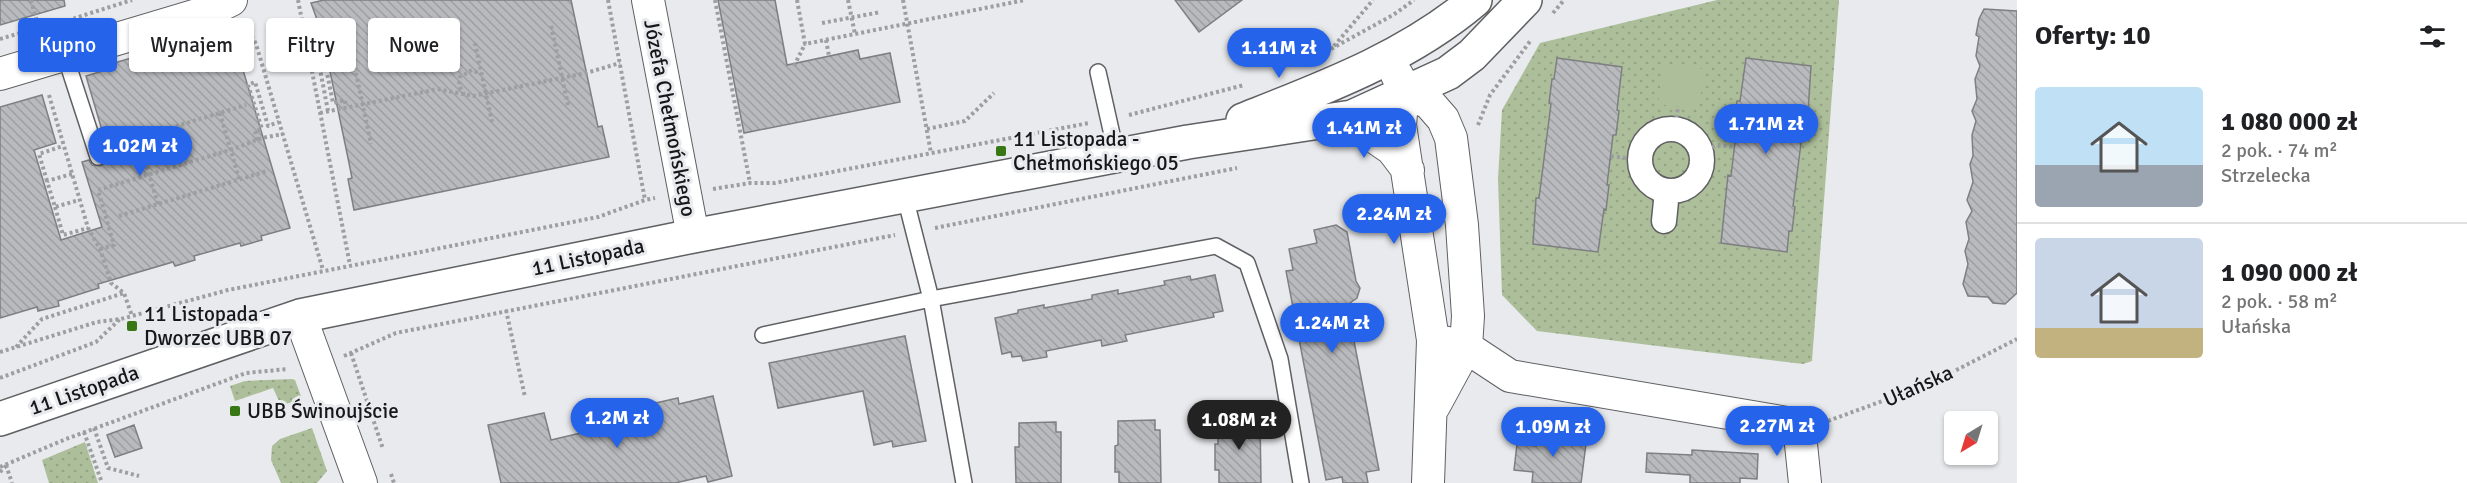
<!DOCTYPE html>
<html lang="pl">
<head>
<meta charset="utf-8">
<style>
	:root { --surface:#fff; --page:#f2f2f2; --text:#202124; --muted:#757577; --line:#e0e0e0; --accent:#2563eb }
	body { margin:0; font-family:Signika,sans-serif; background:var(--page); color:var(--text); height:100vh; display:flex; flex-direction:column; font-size:22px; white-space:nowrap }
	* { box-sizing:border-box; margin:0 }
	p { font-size:20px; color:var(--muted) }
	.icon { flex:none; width:33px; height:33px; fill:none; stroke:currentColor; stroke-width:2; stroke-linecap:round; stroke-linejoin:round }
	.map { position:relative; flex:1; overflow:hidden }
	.details { display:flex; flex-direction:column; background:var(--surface); width:450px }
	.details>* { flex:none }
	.guide { position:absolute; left:18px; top:18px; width:570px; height:54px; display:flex; gap:12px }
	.needle { width:39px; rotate:218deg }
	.buttons { position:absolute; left:1944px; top:411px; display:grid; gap:12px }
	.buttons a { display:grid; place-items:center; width:54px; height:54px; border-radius:6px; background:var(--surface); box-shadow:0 2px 4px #0004; font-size:30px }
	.price { position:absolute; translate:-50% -51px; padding:0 14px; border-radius:21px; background:var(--accent); color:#fff; font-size:20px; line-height:39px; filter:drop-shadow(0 2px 3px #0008) }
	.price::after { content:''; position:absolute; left:50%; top:36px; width:18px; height:14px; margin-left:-9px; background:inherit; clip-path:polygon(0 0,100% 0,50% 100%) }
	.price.active { background:#222; color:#fff }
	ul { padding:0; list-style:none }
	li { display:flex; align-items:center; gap:18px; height:150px; padding:0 18px }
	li+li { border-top:2px solid var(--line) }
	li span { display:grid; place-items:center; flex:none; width:168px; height:120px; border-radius:6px; color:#555 }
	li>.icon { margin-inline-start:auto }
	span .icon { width:72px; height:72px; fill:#fffc; stroke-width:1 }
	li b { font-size:26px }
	h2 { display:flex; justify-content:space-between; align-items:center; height:72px; padding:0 18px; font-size:26px }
	.chip { padding:0 21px; border-radius:6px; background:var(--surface); box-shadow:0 2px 4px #0004; font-size:21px; line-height:54px }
	.chip.active { background:var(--accent); color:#fff }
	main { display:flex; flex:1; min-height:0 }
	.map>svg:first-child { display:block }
	.grass { fill:url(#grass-dots) }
	.park { fill:#adbf9a }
	.building { fill:url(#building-back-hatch); stroke:#7e7f82; stroke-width:1.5 }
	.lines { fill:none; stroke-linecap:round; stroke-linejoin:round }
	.service-casing { stroke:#5f6063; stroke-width:18 }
	.pedestrian-casing { stroke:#5f6063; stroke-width:27 }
	.minor-casing { stroke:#5f6063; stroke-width:34 }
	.tertiary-casing { stroke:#5f6063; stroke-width:36 }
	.path { stroke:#9c9ea0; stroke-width:4; stroke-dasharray:3 3; stroke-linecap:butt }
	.service { stroke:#fff; stroke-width:15 }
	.pedestrian { stroke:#fff; stroke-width:24 }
	.minor { stroke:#fff; stroke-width:32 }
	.tertiary { stroke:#fff; stroke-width:33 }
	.poi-dot { fill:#377815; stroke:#e8eaed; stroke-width:2 }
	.labels { text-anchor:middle; stroke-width:6; stroke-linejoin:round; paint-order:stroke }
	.street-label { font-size:21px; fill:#161718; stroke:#e8eaed }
	.poi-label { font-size:21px; fill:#161718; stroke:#e8eaed; text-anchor:start }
</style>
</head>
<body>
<main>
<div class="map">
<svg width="2017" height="483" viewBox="0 0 2017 483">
	<defs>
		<pattern id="grass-dots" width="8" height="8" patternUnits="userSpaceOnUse" patternTransform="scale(1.5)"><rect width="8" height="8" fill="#adbf9a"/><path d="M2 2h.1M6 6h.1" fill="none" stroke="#94a384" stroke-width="1.8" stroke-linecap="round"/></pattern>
		<pattern id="building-back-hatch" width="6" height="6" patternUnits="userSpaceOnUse" patternTransform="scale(1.5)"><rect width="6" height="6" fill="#b9babd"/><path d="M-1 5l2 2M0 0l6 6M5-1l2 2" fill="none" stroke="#9e9fa2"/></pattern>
	</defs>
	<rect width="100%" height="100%" fill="#e8eaed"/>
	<path class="grass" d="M1717 0H1839L1812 361 1803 364 1537 331 1502 295 1498 179 1502 110 1540 43Z
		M292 379 295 380 302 399 286 404 279 401 273 388 235 401 230 386 245 381Z
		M312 428 327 471 317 483H281L271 460 272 446 280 439Z
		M85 442 98 483H49L42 460Z"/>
	<path class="park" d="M1663 63 1704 69 1699 109 1658 104Z"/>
	<path class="building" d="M0 0H64L65 6 0 25Z
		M324 0H571L598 127 602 126 609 157 354 210 348 179 352 178 348 158 322 33 311 3Z
		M718 0H775L787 65 858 50 860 59 890 53 900 102 744 133Z
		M1175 0H1242L1199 32Z
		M1984 9 2017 11V293L2005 304 1993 303 1988 297 1968 296 1963 284 1968 264 1965 251 1969 239 1966 222 1972 211 1967 200 1973 182 1970 164 1973 156 1972 135 1976 121 1972 111 1977 99 1975 79 1980 66 1976 56 1979 37 1976 35 1979 19Z
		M232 33 290 228 261 236 262 240 241 246 240 243 194 256 195 260 175 266 173 262 98 284 99 288 58 301 59 306 38 311 37 307 0 318V107L42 95 56 143 34 150 61 240 102 227 82 162 89 160 92 165 100 166 106 163 109 154 86 76 116 67 114 63 135 57 136 61 182 48 181 44 202 37 203 42Z
		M1557 58 1622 67 1617 110 1619 111 1616 135H1613L1607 185H1609L1606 210 1604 209 1598 252 1533 244 1536 198H1539L1551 104 1549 103 1552 79H1554Z
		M1746 58 1811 66 1808 112H1805L1793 206 1795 207 1792 231H1789L1787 252 1721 243 1728 175 1731 176 1737 125H1735L1737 101H1740Z
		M1336 225 1347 232 1356 281 1360 288 1357 298 1347 305 1379 470 1366 472 1368 483H1343L1342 477 1326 480 1286 271 1293 270 1289 249 1317 243 1314 230Z
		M1215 275 1223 311 1213 313 1214 317 1125 335 1127 341 1102 346 1101 340 1046 351 1047 357 1023 361 1021 356 1012 357 1011 352 1002 354 995 318 1018 313V310L1044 305V308L1092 299V295L1118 290V294L1165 285 1164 281 1190 276 1191 280Z
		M905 336 926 441 893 447 892 441 874 445 863 391 778 408 769 363Z
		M713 396 732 476 708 482 706 476 675 483H501L488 425 544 413 551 440 644 418 642 406 678 398 679 404Z
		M1218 419H1260L1261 483H1219V470H1215V444H1218Z
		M1155 420V430H1160L1161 483H1119V472H1115V446L1118 445V421Z
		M1056 422V432H1061V483H1016L1015 447H1019V423Z
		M134 425 142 448 115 457 107 435Z
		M1538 431 1587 436 1581 483H1532L1533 472 1514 470 1517 444 1536 446Z
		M1692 450 1758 454 1757 479 1740 478V483H1690V475L1646 472 1647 453 1692 455Z"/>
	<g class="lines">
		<defs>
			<path id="service" d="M58 34 98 157
				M1098 72 1117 157
				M905 197 931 299 964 483
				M763 335 931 299 1216 246 1247 263 1280 359 1301 483"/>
			<path id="pedestrian" d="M1640 160a31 31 0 1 1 62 0a31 31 0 1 1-62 0Z
				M1664 221 1667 191"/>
			<path id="minor" d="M648 0 693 236
				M0 74 204 13 231 0
				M1397 75 1407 93 1429 103 1443 119 1451 138 1462 225 1468 316 1466 347 1434 406
				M1407 93 1402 102 1400 125 1433 340 1428 483
				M1347 118 1392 149 1408 170
				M300 316 361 483
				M1433 340 1466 347 1510 376 1799 425 1805 483"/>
			<path id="tertiary" d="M1243 120C1324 88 1408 57 1475 0
				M0 419 300 316 693 236 1188 142 1352 117 1448 73 1472 55 1525 0"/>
		</defs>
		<use href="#service" class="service-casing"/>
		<use href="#pedestrian" class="pedestrian-casing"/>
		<use href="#minor" class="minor-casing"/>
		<use href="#tertiary" class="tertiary-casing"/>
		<path class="path" d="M31 0 38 25
			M298 0 350 265
			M608 0 645 200
			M715 0 750 183
			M797 0 805 44 1025 0
			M848 0 855 34
			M903 0 931 153
			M1553 13 1564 0
			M75 20V18L132 0
			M822 23 881 12
			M246 25 256 44 323 270
			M551 26 568 105
			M0 39 37 28 38 30
			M826 40 829 56
			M475 43 492 122
			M1334 46 1373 0
			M1331 49 1393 15 1414 0
			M794 66 805 44
			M356 73 371 144
			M49 95 88 228 100 249 111 283 124 293 132 316
			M464 95 459 85 460 77 472 70 481 74
			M328 111 319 64 325 63 333 103 345 100 346 107
			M220 113 239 179
			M320 113 438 89 473 96 586 73 620 63
			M1129 115 1244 85
			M1478 125 1490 95 1531 40
			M927 129 965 121 994 93
			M1675 130 1678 106
			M138 138 158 204
			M257 140 255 131 262 129 248 85 255 82 268 126 279 122
			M124 142 246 105
			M1701 152 1717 145 1734 147
			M1611 156 1641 160
			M72 174 47 181 55 207 79 200
			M47 181 39 154 63 146
			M713 189 750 183H775L1089 123
			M55 207 63 235 88 228
			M119 216 267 171
			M935 228 1237 168
			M100 249 114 245 98 190 230 150 262 138 283 134
			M506 310 525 397
			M16 347 42 319 124 293
			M0 352 97 322 121 319 228 290 598 217 645 200 655 198
			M351 353 383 449
			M344 356 396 333 895 235
			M0 378 96 342 120 319
			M1828 421 1929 384 2017 339
			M94 428 108 468 139 476
			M84 432 102 483
			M6 465 12 483
			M0 467 66 439 246 373 288 369
			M0 472 6 466
			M391 474 394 483"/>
		<use href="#service" class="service"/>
		<use href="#pedestrian" class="pedestrian"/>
		<use href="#minor" class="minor"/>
		<use href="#tertiary" class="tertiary"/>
	</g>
	<g class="poi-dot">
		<rect x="995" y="145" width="12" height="12" rx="3"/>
		<rect x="126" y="320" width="12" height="12" rx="3"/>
		<rect x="229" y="405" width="12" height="12" rx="3"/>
	</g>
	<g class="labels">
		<g class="street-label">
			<text transform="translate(670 118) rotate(79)" y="7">Józefa Chełmońskiego</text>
			<text transform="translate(588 257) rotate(-12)" y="7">11 Listopada</text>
			<text transform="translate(1918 386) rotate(-24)" y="7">Ułańska</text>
			<text transform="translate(84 390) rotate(-19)" y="7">11 Listopada</text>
		</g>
		<g class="poi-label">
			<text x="1013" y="146">11 Listopada -<tspan x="1013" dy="24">Chełmońskiego 05</tspan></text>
			<text x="144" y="321">11 Listopada -<tspan x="144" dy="24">Dworzec UBB 07</tspan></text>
			<text x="247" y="418">UBB Świnoujście</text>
		</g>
	</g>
</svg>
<div class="buttons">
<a><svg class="needle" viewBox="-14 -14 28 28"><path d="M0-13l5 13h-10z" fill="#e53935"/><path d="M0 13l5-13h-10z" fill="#757577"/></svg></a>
</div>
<b class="price" style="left:1279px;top:79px">1.11M zł</b>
<b class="price" style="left:1766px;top:155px">1.71M zł</b>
<b class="price" style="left:1364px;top:159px">1.41M zł</b>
<b class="price" style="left:140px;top:177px">1.02M zł</b>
<b class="price" style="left:1394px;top:245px">2.24M zł</b>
<b class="price" style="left:1332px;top:354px">1.24M zł</b>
<b class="price" style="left:617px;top:449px">1.2M zł</b>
<b class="price active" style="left:1239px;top:451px">1.08M zł</b>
<b class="price" style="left:1777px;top:457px">2.27M zł</b>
<b class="price" style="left:1553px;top:458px">1.09M zł</b>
<div class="guide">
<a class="chip active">Kupno</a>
<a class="chip">Wynajem</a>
<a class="chip">Filtry</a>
<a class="chip">Nowe</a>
</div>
</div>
<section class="details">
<h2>Oferty: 10<svg class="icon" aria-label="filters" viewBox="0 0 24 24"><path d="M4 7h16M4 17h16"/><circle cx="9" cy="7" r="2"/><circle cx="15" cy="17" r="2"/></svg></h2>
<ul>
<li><span style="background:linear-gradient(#bfe0f5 65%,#9aa5b1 0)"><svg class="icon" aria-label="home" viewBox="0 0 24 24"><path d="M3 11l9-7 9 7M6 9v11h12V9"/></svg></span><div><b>1 080 000 zł</b><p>2 pok. · 74 m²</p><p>Strzelecka</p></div></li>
<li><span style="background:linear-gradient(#c9d6e8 75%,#c2b280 0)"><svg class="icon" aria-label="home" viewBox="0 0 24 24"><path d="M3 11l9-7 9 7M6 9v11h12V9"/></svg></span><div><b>1 090 000 zł</b><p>2 pok. · 58 m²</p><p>Ułańska</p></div></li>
</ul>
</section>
</main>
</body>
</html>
